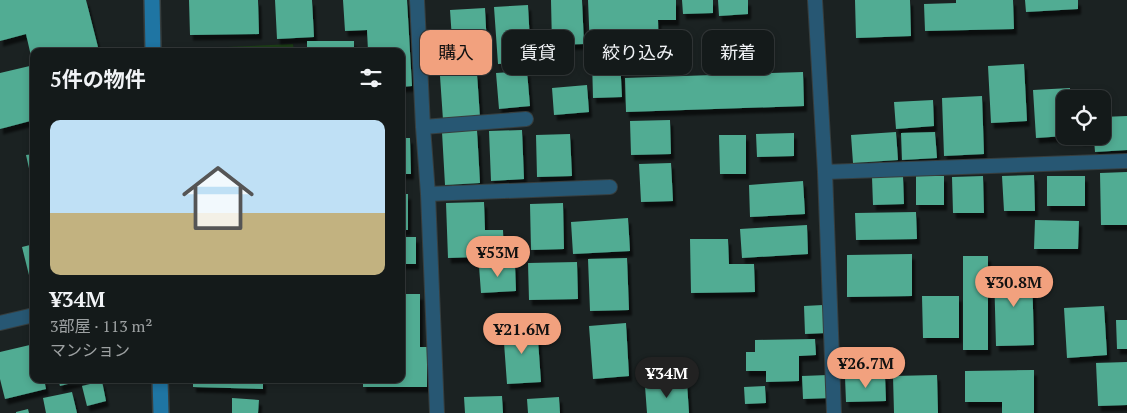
<!DOCTYPE html>
<html lang="ja">
<head>
<meta charset="utf-8">
<style>
	:root { --surface:#141a1a; --page:#212727; --text:#f1f3f6; --muted:#9da1a2; --line:#333839; --accent:#f2a17e }
	body { margin:0; font-family:"PT Serif","Noto Sans JP",serif; background:var(--page); color:var(--text); height:100vh; display:flex; flex-direction:column; font-size:19px; white-space:nowrap }
	* { box-sizing:border-box; margin:0 }
	p { font-size:16px; color:var(--muted) }
	.icon { flex:none; width:28px; height:28px; fill:none; stroke:currentColor; stroke-width:2; stroke-linecap:round; stroke-linejoin:round }
	.map { position:relative; flex:1; overflow:hidden }
	.panel { position:absolute; left:30px; top:48px; width:375px; height:335px; display:flex; flex-direction:column; background:var(--surface); border-radius:10px; box-shadow:0 2px 8px #0003,0 0 0 1px var(--line) }
	.panel>* { flex:none }
	.banner { position:absolute; left:420px; top:30px; width:475px; height:45px; display:flex; gap:10px }
	.controls { position:absolute; left:1056px; top:90px; display:grid; gap:10px }
	.controls a { display:grid; place-items:center; width:55px; height:55px; border-radius:10px; background:var(--surface); box-shadow:0 2px 8px #0003,0 0 0 1px var(--line); font-size:25px }
	.price { position:absolute; translate:-50% -42px; padding:0 11px; border-radius:18px; background:var(--accent); color:#111; font-size:16px; line-height:32px; filter:drop-shadow(0 1px 2px #0008) }
	.price::after { content:''; position:absolute; left:50%; top:30px; width:15px; height:11px; margin-left:-8px; background:inherit; clip-path:polygon(0 0,100% 0,50% 100%) }
	.price.active { background:#222; color:#fff }
	ul { padding:0; list-style:none }
	li { display:grid; align-content:center; gap:10px; height:265px; padding:0 20px }
	li span { display:grid; place-items:center; height:155px; border-radius:10px; color:#555 }
	li>.icon { margin-inline-start:auto }
	span .icon { width:90px; height:90px; fill:#fffc; stroke-width:1 }
	li b { font-size:21px }
	h2 { display:flex; justify-content:space-between; align-items:center; height:60px; padding:0 20px; font-size:21px }
	.tag { padding:0 18px; border-radius:10px; background:var(--surface); box-shadow:0 2px 8px #0003,0 0 0 1px var(--line); font-size:18px; line-height:45px }
	.tag.active { background:var(--accent); color:#111 }
	.map>svg:first-child { display:block }
	.green { fill:#1c3e16 }
	.building { fill:#51ac93; filter:url(#shadow) }
	.lines { fill:none; stroke-linecap:round; stroke-linejoin:round }
	.lane-casing { stroke:#373e3e; stroke-width:16 }
	.secondary-casing { stroke:#373e3e; stroke-width:18 }
	.lane { stroke:#275773; stroke-width:14 }
	.secondary { stroke:#1f75a3; stroke-width:15 }
</style>
</head>
<body>
<div class="map">
<svg width="1127" height="413" viewBox="0 0 1127 413">
	<defs>
		<filter id="shadow"><feDropShadow dx="3" dy="5.5" stdDeviation="1" flood-color="#0009"/></filter>
	</defs>
	<rect width="100%" height="100%" fill="#1b2222"/>
	<path class="green" d="M293 44 294 51H180V49Z"/>
	<path class="building" d="M0 0H86L99 51H34L33 65 26 34 0 41Z
		M189 0H258L259 34 190 35Z
		M275 0H312L314 37 277 39Z
		M343 0H407L412 86 401 87V51H368L367 30 345 31Z
		M551 0H582L584 44 552 45Z
		M588 0H676V20H658L659 60 624 61 623 49 590 50Z
		M682 0H713V13L683 14Z
		M718 0H748V14L719 16Z
		M855 0H910L911 36 856 38Z
		M956 0H1013L1014 29 925 31 924 4 956 3Z
		M1025 0H1078V9L1026 12Z
		M528 5 531 62 498 64 494 7Z
		M485 8 488 67 454 69 450 10Z
		M307 41H354V51H307Z
		M620 59 622 97 593 98 592 60Z
		M1024 64 1027 121 991 123 988 66Z
		M34 65V120L0 129V73Z
		M527 71 530 106 499 109 496 73Z
		M803 72 804 106 626 112 625 78Z
		M477 73 480 118 443 120 440 76Z
		M587 85 589 112 554 115 552 88Z
		M1070 88V99H1065V136L1036 138 1033 90Z
		M982 96 984 154 944 156 942 98Z
		M933 100 934 126 896 129 894 102Z
		M1127 116V150L1095 152 1094 139 1080 140V136H1102V117Z
		M670 120 671 154 631 155 630 121Z
		M477 130 480 183 445 185 442 132Z
		M522 130 524 179 491 181 489 131Z
		M896 132 898 160 853 163 851 135Z
		M935 132 937 158 902 160 901 133Z
		M794 133V156L757 157 756 134Z
		M570 134 572 176 537 177 536 135Z
		M719 135H746V174H720Z
		M401 138H410L411 174H401Z
		M34 154V185L33 186 26 155Z
		M671 163 673 201 641 202 639 164Z
		M1127 172V225H1101L1100 173Z
		M1034 175 1035 211H1004L1002 176Z
		M903 176 904 204 873 205 872 177Z
		M916 176H944V205H916Z
		M983 176 984 213H953L952 177Z
		M1047 176H1085V206H1047Z
		M803 181 805 214 750 217 749 185Z
		M401 194H408V230H401Z
		M484 202 485 230H503L504 256 448 258 446 203Z
		M563 203 564 249 531 250 530 204Z
		M916 212 917 239 856 240 855 213Z
		M628 218 630 251 573 254 571 222Z
		M1035 220 1079 221 1078 249H1034Z
		M807 225 808 254 742 258 740 229Z
		M401 237H416V264H401Z
		M690 239H728L729 264H754L755 292 691 293Z
		M34 244V282L31 283 22 247Z
		M912 254V296L847 297V255Z
		M963 256H988V350H963Z
		M627 258 629 310 590 311 588 259Z
		M577 262 578 299 529 300 528 263Z
		M515 264 516 291 481 293 479 266Z
		M1032 271 1034 345 996 346 994 272Z
		M401 294H420V347H427V387H363V379H401Z
		M922 296H959V338H923Z
		M823 305 825 333 805 334 804 306Z
		M1104 306 1107 355 1067 358 1064 308Z
		M1116 320H1127V349H1117Z
		M626 323 629 376 593 379 589 326Z
		M537 326 541 382 507 384 503 329Z
		M815 339 816 355 799 356V381L766 382V371H746V352H755V340Z
		M34 344V379H44L46 389 5 399 0 379V352Z
		M1127 362V405L1098 406 1096 363Z
		M1034 370V413H1002V402H965V371Z
		M828 375 829 398 803 399 802 376Z
		M885 375 886 401 846 402 845 377Z
		M937 375 938 413H894L893 376Z
		M58 379H87L60 386Z
		M193 379H263V389L193 387Z
		M102 381 106 401 87 406 82 386Z
		M687 383 689 413H647L645 386Z
		M765 386 766 403 745 404 744 387Z
		M72 392 77 413H46L43 398Z
		M502 396 503 413H465L464 397Z
		M559 397 560 413H528L527 399Z
		M232 398 259 400 258 413H232Z
		M28 409 29 413H16V412Z"/>
	<g class="lines">
		<defs>
			<path id="lane" d="M417 0 423 127 428 194 437 413
				M815 0 825 172 834 413
				M423 127 526 119
				M825 172 1127 161
				M428 194 610 187
				M0 323 34 315"/>
			<path id="secondary" d="M152 0 153 51
				M160 379 161 413"/>
		</defs>
		<use href="#lane" class="lane-casing"/>
		<use href="#secondary" class="secondary-casing"/>
		<use href="#lane" class="lane"/>
		<use href="#secondary" class="secondary"/>
	</g>
</svg>
<div class="controls">
<a><svg class="icon" aria-label="locate" viewBox="0 0 24 24"><circle cx="12" cy="12" r="6"/><path d="M12 2v4M12 18v4M2 12h4M18 12h4"/></svg></a>
</div>
<b class="price" style="left:498px;top:278px">¥53M</b>
<b class="price" style="left:1014px;top:308px">¥30.8M</b>
<b class="price" style="left:522px;top:355px">¥21.6M</b>
<b class="price" style="left:866px;top:389px">¥26.7M</b>
<b class="price active" style="left:667px;top:399px">¥34M</b>
<div class="banner">
<a class="tag active">購入</a>
<a class="tag">賃貸</a>
<a class="tag">絞り込み</a>
<a class="tag">新着</a>
</div>
<section class="panel">
<h2>5件の物件<svg class="icon" aria-label="filters" viewBox="0 0 24 24"><path d="M4 7h16M4 17h16"/><circle cx="9" cy="7" r="2"/><circle cx="15" cy="17" r="2"/></svg></h2>
<ul>
<li><span style="background:linear-gradient(#bfe0f5 60%,#c2b280 0)"><svg class="icon" aria-label="home" viewBox="0 0 24 24"><path d="M3 11l9-7 9 7M6 9v11h12V9"/></svg></span><div><b>¥34M</b><p>3部屋 · 113 m²</p><p>マンション</p></div></li>
</ul>
</section>
</div>
</body>
</html>
